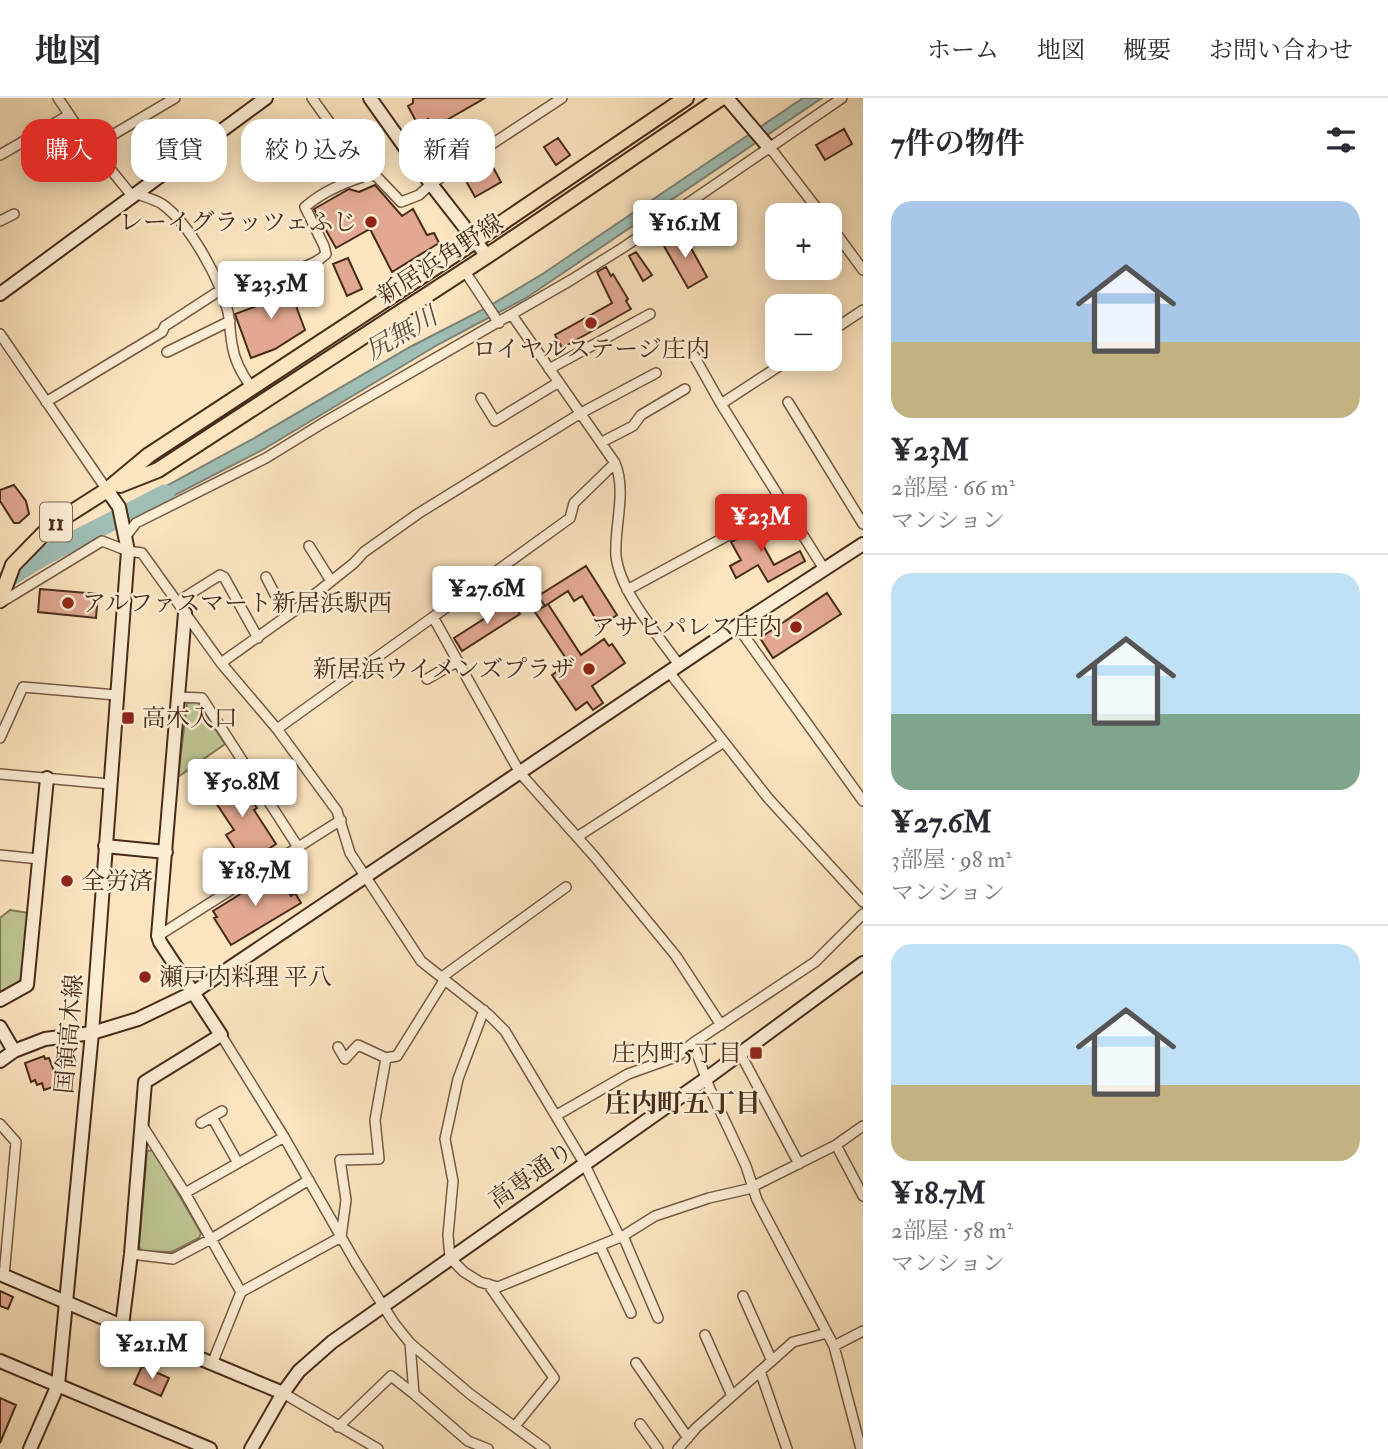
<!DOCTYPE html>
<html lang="ja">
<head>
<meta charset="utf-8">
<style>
	:root { --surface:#fff; --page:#f7f7f7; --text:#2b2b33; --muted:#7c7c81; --line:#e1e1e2; --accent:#d93025 }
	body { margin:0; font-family:"IM FELL Double Pica","Noto Serif JP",serif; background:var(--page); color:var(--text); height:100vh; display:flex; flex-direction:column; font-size:26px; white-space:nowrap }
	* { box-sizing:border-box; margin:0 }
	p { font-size:23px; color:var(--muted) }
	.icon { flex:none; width:38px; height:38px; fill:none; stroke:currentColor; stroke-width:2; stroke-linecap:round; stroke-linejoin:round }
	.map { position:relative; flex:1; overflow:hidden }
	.details { display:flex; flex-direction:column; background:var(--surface); width:525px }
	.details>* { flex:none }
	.banner { position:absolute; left:21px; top:21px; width:665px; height:63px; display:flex; gap:14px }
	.tools { position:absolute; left:765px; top:105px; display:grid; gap:14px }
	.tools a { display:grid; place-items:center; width:77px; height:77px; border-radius:14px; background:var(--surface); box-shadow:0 4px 18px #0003; font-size:35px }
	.price { position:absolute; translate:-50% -60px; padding:0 16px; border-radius:7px; background:#fff; color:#222; font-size:23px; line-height:46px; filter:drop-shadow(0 2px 4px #0008) }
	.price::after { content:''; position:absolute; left:50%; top:42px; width:21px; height:16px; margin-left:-10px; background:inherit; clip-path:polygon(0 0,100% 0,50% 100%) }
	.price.selected { background:var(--accent); color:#fff }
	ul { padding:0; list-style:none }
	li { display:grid; align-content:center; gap:14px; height:371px; padding:0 28px }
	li+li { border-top:2px solid var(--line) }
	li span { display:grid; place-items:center; height:217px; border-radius:21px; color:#555 }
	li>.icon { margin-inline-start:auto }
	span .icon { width:126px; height:126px; fill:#fffc; stroke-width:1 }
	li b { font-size:30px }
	h2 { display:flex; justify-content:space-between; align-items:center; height:84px; padding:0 28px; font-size:30px }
	.pill { padding:0 24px; border-radius:21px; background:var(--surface); box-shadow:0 4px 18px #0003; font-size:24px; line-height:63px }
	.pill.selected { background:var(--accent); color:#fff }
	header { display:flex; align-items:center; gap:42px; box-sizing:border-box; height:98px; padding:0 35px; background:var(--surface); border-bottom:2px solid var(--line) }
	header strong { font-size:33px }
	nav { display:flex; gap:38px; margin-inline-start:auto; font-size:24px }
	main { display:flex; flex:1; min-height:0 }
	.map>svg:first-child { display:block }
	.green { fill:#bec492; stroke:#837856; stroke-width:2 }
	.water { fill:#9fbeb5; stroke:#7c8377; stroke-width:2 }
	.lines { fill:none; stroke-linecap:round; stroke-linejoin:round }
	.river { stroke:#9fbeb5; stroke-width:19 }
	.building { fill:#e2a891; stroke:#482b19; stroke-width:2 }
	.street-casing { stroke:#755942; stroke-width:12 }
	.secondary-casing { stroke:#482b19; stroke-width:16 }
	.primary-casing { stroke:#482b19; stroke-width:18 }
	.street { stroke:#fcedd5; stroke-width:9 }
	.secondary { stroke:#fcedd5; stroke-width:12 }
	.primary { stroke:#fbe4be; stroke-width:14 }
	.poi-dot { fill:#8f2418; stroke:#fcedd5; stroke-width:2.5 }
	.labels { text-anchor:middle; stroke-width:5; stroke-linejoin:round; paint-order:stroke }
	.shield { fill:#fcedd5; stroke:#7e6551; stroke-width:2 }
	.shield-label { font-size:23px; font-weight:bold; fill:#482b19 }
	.poi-label { font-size:24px; fill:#482b19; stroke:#fcedd5; text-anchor:end }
	.street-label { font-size:24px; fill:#482b19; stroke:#fcedd5 }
	.water-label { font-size:26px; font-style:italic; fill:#5e5040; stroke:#fcedd5 }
	.neighbourhood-label { font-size:26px; font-weight:bold; fill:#482b19; stroke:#fcedd5 }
</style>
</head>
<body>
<header>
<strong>地図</strong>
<nav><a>ホーム</a><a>地図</a><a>概要</a><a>お問い合わせ</a></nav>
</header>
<main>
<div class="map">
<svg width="863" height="1351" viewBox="0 0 863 1351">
	<rect width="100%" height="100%" fill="#fbe4be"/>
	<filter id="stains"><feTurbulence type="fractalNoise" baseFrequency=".00286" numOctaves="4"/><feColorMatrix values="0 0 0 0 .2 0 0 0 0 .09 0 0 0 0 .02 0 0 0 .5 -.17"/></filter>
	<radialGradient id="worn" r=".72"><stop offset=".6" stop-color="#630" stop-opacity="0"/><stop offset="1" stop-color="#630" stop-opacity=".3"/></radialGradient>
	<path class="green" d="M197 603 225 646 178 679 187 605Z
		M10 812 29 815 24 880 0 896V820Z
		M153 1052 201 1135 199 1140 172 1154 142 1153 139 1149 147 1053Z"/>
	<path class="water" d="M803 0H822L526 200 439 246 264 351 142 414 145 401 157 393 251 342 410 249 486 210 544 175Z"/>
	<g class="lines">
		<path class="river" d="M0 485 44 458 165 396"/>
	</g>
	<path class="building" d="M413 0H485L433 30 428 21 418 27 408 8 413 5Z
		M844 31 852 46 825 62 816 47Z
		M558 40 570 57 556 67 544 49Z
		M487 58 501 84 475 99 461 74Z
		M375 87 402 118 413 111 427 137 434 135 439 145 392 174 370 131 336 150 314 111 349 91 359 94Z
		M681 132 707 179 688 190 664 148 674 142 671 137Z
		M636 154 652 177 643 183 629 158Z
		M348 160 362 191 347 198 333 166Z
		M606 169 611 178 613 176 628 201 626 203 631 211 562 250 555 237 612 205 597 174Z
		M287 184 305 232 275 251 251 260 235 216 262 206 258 195Z
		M14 387 26 403 29 416 19 425H14L0 403V392Z
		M776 420 781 428 759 440 774 467 800 453 805 463 768 484 758 467 736 480 730 468 741 462 731 444Z
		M586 468 617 517 600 528 582 498 574 503 568 493 545 508 538 498Z
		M40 491 98 496 96 520 38 514Z
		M827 495 841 516 773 560 760 540Z
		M512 503 520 516 462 553 454 540Z
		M548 506 581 557 604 541 609 548 612 546 625 565 592 588 603 605 593 612 587 604 576 612 552 577 569 565 535 514Z
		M235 676 257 710 254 712 276 746 245 766 226 737 234 732 208 693Z
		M276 774 291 798 295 795 301 805 231 847 214 820 217 819 213 813Z
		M44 958 45 961 49 960 59 987 44 992 42 985 37 987 35 982 31 984 25 965Z
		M0 1193 13 1199 8 1211 0 1208Z
		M142 1268 169 1280 161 1298 134 1286Z
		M0 1300 16 1307 0 1345Z"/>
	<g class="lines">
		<defs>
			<path id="street" d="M58 0 85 40 133 99
				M312 0 365 74 377 79 401 104 419 97 431 86 562 0
				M768 47 822 117
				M94 48 175 0
				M0 57 69 17
				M137 96C145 99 154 101 162 106 190 126 220 181 228 214 230 225 230 235 232 246 234 261 243 278 252 290
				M0 123 14 116
				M830 127 863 172
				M464 172 499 225
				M512 217 615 365C627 394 614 428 616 458 620 494 658 537 679 567
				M830 234 863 212
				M0 236 107 392
				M167 254 230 223
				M694 258 721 306
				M790 261 721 306 824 471
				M549 271 650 216
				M481 300 495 323 559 284
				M46 304 162 234 165 228 256 169C275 178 311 171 326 156L324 148 305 109C322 94 341 86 362 79L365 74
				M788 304 863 426
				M602 344 633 328 641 317 685 291
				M615 365 574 405 570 420 433 519 520 675 594 758 676 858 721 927
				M126 438 136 425 266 360 323 325 571 182 624 149 842 0
				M309 448 331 483
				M266 479 286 518
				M627 492 784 407
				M177 504 220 477 224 479 258 540
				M0 505 102 443 128 453 142 455 221 565 277 631 337 713 350 755 421 863 489 917 505 933 584 1065 620 1140
				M737 528 863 703
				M221 565 294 513 354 465 364 454 419 415 581 315 656 275
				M669 574 768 700 863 804
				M427 581 458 563
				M177 599 202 600 298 749
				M277 631 433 519
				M0 640 23 589 116 597
				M0 676 110 686
				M577 739 724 644
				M0 757 39 761
				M158 838 341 722
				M442 879 566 789
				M484 912 458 981 445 1041 453 1083 448 1137 450 1160 464 1174 480 1184 498 1189 623 1138 655 1118 709 1100 748 1091 836 1047 863 1028
				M221 937 284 1039 356 1165 394 1225 410 1245 470 1296 545 1351
				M338 949 345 961 358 947 386 960 397 958 445 881
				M740 955 799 1066
				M557 1017 628 976 678 958 693 945
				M212 1019 238 1065
				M201 1025 222 1013
				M0 1026 16 1044 4 1178
				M142 1027 185 1095 241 1194
				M836 1047 863 1098
				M185 1095 284 1039
				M623 1138 658 1220
				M600 1148 631 1215
				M131 1156 173 1161 211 1141 309 1082
				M488 1186 554 1280 515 1328
				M743 1198 772 1263
				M705 1237 732 1298
				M410 1245 414 1296 468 1343 488 1351
				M834 1248 757 1102 746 1068 710 991 693 945 815 864 863 816
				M636 1265 688 1340
				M212 1266 241 1194 341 1139 346 1102 340 1062 379 1061 375 1022 386 960
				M760 1273 787 1351
				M283 1295 378 1351
				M640 1326 658 1351
				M338 1329 391 1278 414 1296
				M678 1351 696 1330 793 1244 827 1235
				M861 1351 834 1248 863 1233"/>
			<path id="secondary" d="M370 0 431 86 487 158
				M727 0 766 46
				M0 196 266 0
				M185 515 158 838 160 844 221 937 145 984 131 1156 122 1228 283 1295
				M105 748 166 754
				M0 902 27 887 47 680
				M0 929 14 953
				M0 963 14 953 45 941 92 935 138 921 194 894 737 528 863 446
				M0 1176 122 1228
				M0 1263 210 1351
				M30 1351 58 1287 92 935 128 453 119 409 107 392
				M251 1351 283 1295 299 1273 332 1244 707 980 863 865"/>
			<path id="primary" d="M120 387 158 372 487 158 721 0
				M0 502 13 467 52 427 107 392 149 357 475 143 686 0"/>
		</defs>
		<use href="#street" class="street-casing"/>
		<use href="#secondary" class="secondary-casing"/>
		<use href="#primary" class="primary-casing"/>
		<use href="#street" class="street"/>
		<use href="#secondary" class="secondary"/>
		<use href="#primary" class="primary"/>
	</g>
	<g class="poi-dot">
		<circle cx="371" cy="124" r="7"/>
		<circle cx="591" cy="225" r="7"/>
		<circle cx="68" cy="505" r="7"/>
		<circle cx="796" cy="529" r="7"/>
		<circle cx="589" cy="571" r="7"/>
		<rect x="121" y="613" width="14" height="14" rx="3.5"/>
		<circle cx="67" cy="783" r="7"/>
		<circle cx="145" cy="879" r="7"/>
		<rect x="749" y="948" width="14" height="14" rx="3.5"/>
	</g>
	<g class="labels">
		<rect class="shield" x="40" y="404.5" width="32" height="39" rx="5"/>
		<g class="shield-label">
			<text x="56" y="432">11</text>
		</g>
		<g class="poi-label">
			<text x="357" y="132">レーイグラッツェふじ</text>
			<text x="591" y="259" text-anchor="middle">ロイヤルステージ庄内</text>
			<text x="82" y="513" text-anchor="start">アルファスマート新居浜駅西</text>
			<text x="782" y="537">アサヒパレス庄内</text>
			<text x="575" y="579">新居浜ウイメンズプラザ</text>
			<text x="142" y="628" text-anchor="start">高木入口</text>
			<text x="81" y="791" text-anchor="start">全労済</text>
			<text x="159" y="887" text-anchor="start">瀬戸内料理 平八</text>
			<text x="742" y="963">庄内町5丁目</text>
		</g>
		<g class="street-label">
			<text transform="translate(440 161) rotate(-33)" y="8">新居浜角野線</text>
			<text transform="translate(69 936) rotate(-85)" y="8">国領高木線</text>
			<text transform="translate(531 1077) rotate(-35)" y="8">高専通り</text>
		</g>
		<g class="water-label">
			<text transform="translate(401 235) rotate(-30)" y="9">尻無川</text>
		</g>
		<g class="neighbourhood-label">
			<text x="683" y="1014">庄内町五丁目</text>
		</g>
	</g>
	<rect width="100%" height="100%" filter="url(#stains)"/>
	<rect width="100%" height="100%" fill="url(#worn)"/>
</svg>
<div class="tools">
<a>+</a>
<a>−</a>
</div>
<b class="price" style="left:685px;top:162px">¥16.1M</b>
<b class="price" style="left:271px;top:223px">¥23.5M</b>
<b class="price selected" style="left:761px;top:456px">¥23M</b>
<b class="price" style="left:487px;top:528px">¥27.6M</b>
<b class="price" style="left:242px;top:721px">¥50.8M</b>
<b class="price" style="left:255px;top:810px">¥18.7M</b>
<b class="price" style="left:152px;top:1283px">¥21.1M</b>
<div class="banner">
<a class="pill selected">購入</a>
<a class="pill">賃貸</a>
<a class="pill">絞り込み</a>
<a class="pill">新着</a>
</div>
</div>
<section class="details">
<h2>7件の物件<svg class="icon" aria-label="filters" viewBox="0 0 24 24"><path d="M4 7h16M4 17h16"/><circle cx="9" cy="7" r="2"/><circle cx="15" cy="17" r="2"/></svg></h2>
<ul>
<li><span style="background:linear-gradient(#a9c7e8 65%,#c2b280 0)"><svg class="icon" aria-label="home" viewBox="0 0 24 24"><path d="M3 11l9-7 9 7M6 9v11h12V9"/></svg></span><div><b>¥23M</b><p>2部屋 · 66 m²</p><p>マンション</p></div></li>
<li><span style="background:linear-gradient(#bfe0f5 65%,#7fa58c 0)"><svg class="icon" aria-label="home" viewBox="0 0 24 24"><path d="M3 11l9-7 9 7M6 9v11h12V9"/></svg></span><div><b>¥27.6M</b><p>3部屋 · 98 m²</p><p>マンション</p></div></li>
<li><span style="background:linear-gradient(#bfe0f5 65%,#c2b280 0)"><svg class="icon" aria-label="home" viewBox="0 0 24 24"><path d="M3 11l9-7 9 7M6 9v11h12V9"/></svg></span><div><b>¥18.7M</b><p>2部屋 · 58 m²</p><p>マンション</p></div></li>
</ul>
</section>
</main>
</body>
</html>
